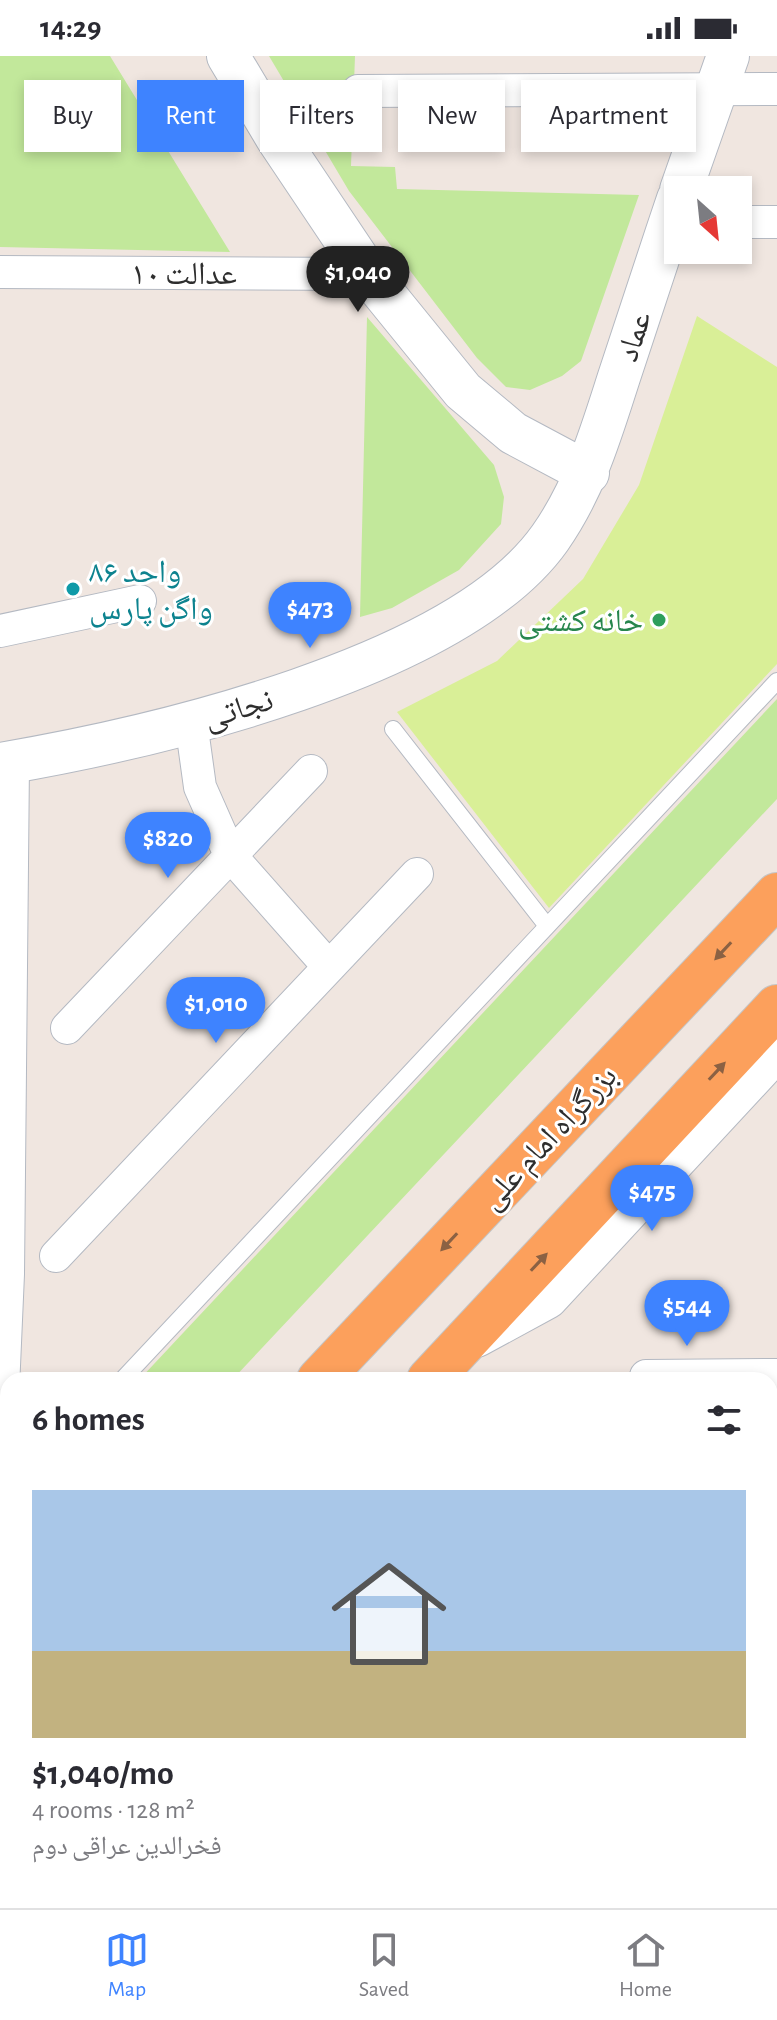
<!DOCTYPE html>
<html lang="en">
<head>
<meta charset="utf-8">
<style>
	:root { --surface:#fff; --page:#f2f2f3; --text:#2b2b33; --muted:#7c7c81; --line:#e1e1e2; --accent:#3e83ff }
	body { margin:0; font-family:"Alegreya Sans","Noto Naskh Arabic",sans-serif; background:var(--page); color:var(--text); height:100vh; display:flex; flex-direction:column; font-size:30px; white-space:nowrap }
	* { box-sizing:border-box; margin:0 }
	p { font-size:26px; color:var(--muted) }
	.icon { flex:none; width:44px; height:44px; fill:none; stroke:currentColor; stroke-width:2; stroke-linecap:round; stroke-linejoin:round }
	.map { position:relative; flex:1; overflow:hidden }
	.panel { position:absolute; left:0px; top:1316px; width:778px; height:536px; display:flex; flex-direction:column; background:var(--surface); border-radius:24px 24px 0 0; box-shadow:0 4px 12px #0003 }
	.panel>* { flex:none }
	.guide { position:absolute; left:24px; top:24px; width:730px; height:72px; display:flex; gap:16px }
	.needle { width:52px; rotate:153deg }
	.controls { position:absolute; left:664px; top:120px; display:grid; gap:16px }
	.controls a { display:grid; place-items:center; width:88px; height:88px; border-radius:0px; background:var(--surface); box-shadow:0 4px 12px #0003; font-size:40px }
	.price { position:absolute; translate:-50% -68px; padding:0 18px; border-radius:28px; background:var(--accent); color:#fff; font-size:26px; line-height:52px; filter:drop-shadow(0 2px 4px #0008) }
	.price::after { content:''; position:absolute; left:50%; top:48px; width:24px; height:18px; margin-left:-12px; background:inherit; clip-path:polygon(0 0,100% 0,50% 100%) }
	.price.on { background:#222; color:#fff }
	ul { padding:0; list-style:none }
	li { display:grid; align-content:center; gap:16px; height:424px; padding:0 32px }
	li+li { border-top:2px solid var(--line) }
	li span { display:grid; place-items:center; height:248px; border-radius:0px; color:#555 }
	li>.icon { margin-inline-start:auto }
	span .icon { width:144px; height:144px; fill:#fffc; stroke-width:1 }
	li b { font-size:34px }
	h2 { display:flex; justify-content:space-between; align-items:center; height:96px; padding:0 32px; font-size:34px }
	.tag { padding:0 28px; border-radius:0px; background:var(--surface); box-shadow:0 4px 12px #0003; font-size:28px; line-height:72px }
	.tag.on { background:var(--accent); color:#fff }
	.status { display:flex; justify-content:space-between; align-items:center; height:56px; padding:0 40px; background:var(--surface); direction:ltr }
	.status svg { height:22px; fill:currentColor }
	.dock { display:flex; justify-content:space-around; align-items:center; height:112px; border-top:2px solid var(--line); background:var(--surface); font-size:22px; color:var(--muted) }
	.dock a { display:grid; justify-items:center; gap:4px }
	.dock .on { color:var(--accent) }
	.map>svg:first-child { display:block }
	.green { fill:#c2e89b }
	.pitch { fill:#d9ef97 }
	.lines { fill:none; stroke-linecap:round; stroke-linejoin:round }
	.service-casing { stroke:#b4b9c2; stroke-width:18 }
	.minor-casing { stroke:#b4b9c2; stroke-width:34 }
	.tertiary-casing { stroke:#b4b9c2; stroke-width:44 }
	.secondary-casing { stroke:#b4b9c2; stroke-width:46 }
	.trunk-casing { stroke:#c4c4c4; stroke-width:46 }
	.service { stroke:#fff; stroke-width:16 }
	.minor { stroke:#fff; stroke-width:32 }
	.tertiary { stroke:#fff; stroke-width:42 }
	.secondary { stroke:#fff; stroke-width:44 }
	.trunk { stroke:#fca05c; stroke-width:44 }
	.oneway { fill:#8b6143 }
	.culture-dot { fill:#0f9aa8; stroke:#fff; stroke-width:3 }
	.leisure-dot { fill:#2e9e5b; stroke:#fff; stroke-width:3 }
	.labels { text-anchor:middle; stroke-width:6; stroke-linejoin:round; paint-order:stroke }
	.street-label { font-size:32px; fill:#2e2e2e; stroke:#fff }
	.culture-label { font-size:32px; fill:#0d838f; stroke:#fff; text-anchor:start }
	.leisure-label { font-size:32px; fill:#27864d; stroke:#fff; text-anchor:end }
</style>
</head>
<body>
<div class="status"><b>14:29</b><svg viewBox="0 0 49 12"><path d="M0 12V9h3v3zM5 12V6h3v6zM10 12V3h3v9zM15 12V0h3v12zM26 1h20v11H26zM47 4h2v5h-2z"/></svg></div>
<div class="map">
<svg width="777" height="1852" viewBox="0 0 777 1852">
	<rect width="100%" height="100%" fill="#f0e6e0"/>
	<path class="green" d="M0 0H110L230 196 0 191Z
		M269 0H355L351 110 395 111 397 133 639 139 581 305 562 320 530 334 506 331 477 302 349 135Z
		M367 261 494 409 504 441 501 468 459 514 392 552 360 561Z
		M777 643V743L232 1324H139Z
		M8 1464V1563L0 1572V1472Z"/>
	<path class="pitch" d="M697 260 777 311V608L549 852 397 656 497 605 583 523 639 429Z"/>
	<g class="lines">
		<defs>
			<path id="service" d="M393 673 547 870
				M122 1324 777 625
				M0 1425 8 1423"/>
			<path id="minor" d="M358 35 777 33
				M738 166H777
				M0 216 368 218
				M0 575 140 545
				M191 666 200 731 230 799 329 911
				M67 972 311 715
				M56 1200 417 818
				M646 1324V1320L777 1319
				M0 1401 8 1218 13 706
				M770 1605H777
				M770 1843H777
				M497 1844V1852"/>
			<path id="tertiary" d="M228 0 277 82 368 218 463 335 513 377 588 417
				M681 134 728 0
				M0 708C152 682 458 612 550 482 585 432 601 377 619 321 639 261 658 202 678 143
				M770 1522 777 1515"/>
			<path id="secondary" d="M476 1279 546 1241 777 992"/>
			<path id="trunk" d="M319 1324 777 839
				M429 1324 777 951
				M0 1662 8 1654
				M0 1784 8 1775"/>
		</defs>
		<use href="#service" class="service-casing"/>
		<use href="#minor" class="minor-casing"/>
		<use href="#tertiary" class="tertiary-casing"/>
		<use href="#secondary" class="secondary-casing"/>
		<use href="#trunk" class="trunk-casing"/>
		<use href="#service" class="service"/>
		<use href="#minor" class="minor"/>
		<use href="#tertiary" class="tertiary"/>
		<use href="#secondary" class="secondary"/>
		<use href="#trunk" class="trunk"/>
	</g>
	<defs><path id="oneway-solid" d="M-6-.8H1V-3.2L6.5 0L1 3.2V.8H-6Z" transform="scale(2)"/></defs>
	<g class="oneway">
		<use href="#oneway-solid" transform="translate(723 895) rotate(133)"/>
		<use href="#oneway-solid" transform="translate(717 1015) rotate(-47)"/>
		<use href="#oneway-solid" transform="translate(449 1186) rotate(133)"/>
		<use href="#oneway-solid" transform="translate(539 1206) rotate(-47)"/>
	</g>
	<circle class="culture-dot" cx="73" cy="533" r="8"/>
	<circle class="leisure-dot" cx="659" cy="564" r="8"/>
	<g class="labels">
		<g class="street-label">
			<text x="184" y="228">عدالت ۱۰</text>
			<text transform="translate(633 280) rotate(-72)" y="11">عماد</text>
			<text transform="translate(238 652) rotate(-17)" y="11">نجاتی</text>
			<text transform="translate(548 1081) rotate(-47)" y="11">بزرگراه امام علی</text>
		</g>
		<g class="culture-label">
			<text x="89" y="526">۸۶ واحد<tspan x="89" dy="37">واگن پارس</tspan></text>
		</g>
		<g class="leisure-label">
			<text x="643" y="575">خانه کشتی</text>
		</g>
	</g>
</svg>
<div class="controls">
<a><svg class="needle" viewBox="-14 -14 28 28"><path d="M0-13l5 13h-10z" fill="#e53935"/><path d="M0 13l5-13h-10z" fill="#7c7c81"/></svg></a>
</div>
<b class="price on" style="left:358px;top:258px">$1,040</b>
<b class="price" style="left:310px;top:594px">$473</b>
<b class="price" style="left:168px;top:824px">$820</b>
<b class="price" style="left:216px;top:989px">$1,010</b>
<b class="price" style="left:652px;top:1177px">$475</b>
<b class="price" style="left:687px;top:1292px">$544</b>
<div class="guide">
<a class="tag">Buy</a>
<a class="tag on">Rent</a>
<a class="tag">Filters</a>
<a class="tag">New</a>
<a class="tag">Apartment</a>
</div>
<section class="panel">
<h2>6 homes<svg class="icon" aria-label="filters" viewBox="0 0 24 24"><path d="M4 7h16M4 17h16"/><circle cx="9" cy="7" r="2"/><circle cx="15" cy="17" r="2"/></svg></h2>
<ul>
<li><span style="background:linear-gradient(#a9c7e8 65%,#c2b280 0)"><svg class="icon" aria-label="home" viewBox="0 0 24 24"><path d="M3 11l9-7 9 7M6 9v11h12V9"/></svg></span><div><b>$1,040/mo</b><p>4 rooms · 128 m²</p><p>فخرالدین عراقی دوم</p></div></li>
</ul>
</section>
</div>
<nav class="dock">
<a class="on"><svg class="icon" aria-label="map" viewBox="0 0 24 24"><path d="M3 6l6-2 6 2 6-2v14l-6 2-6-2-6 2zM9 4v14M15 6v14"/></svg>Map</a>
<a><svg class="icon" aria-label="saved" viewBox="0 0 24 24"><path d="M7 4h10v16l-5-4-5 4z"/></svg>Saved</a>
<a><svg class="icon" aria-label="home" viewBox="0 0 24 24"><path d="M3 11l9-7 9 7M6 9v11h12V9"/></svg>Home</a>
</nav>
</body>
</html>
